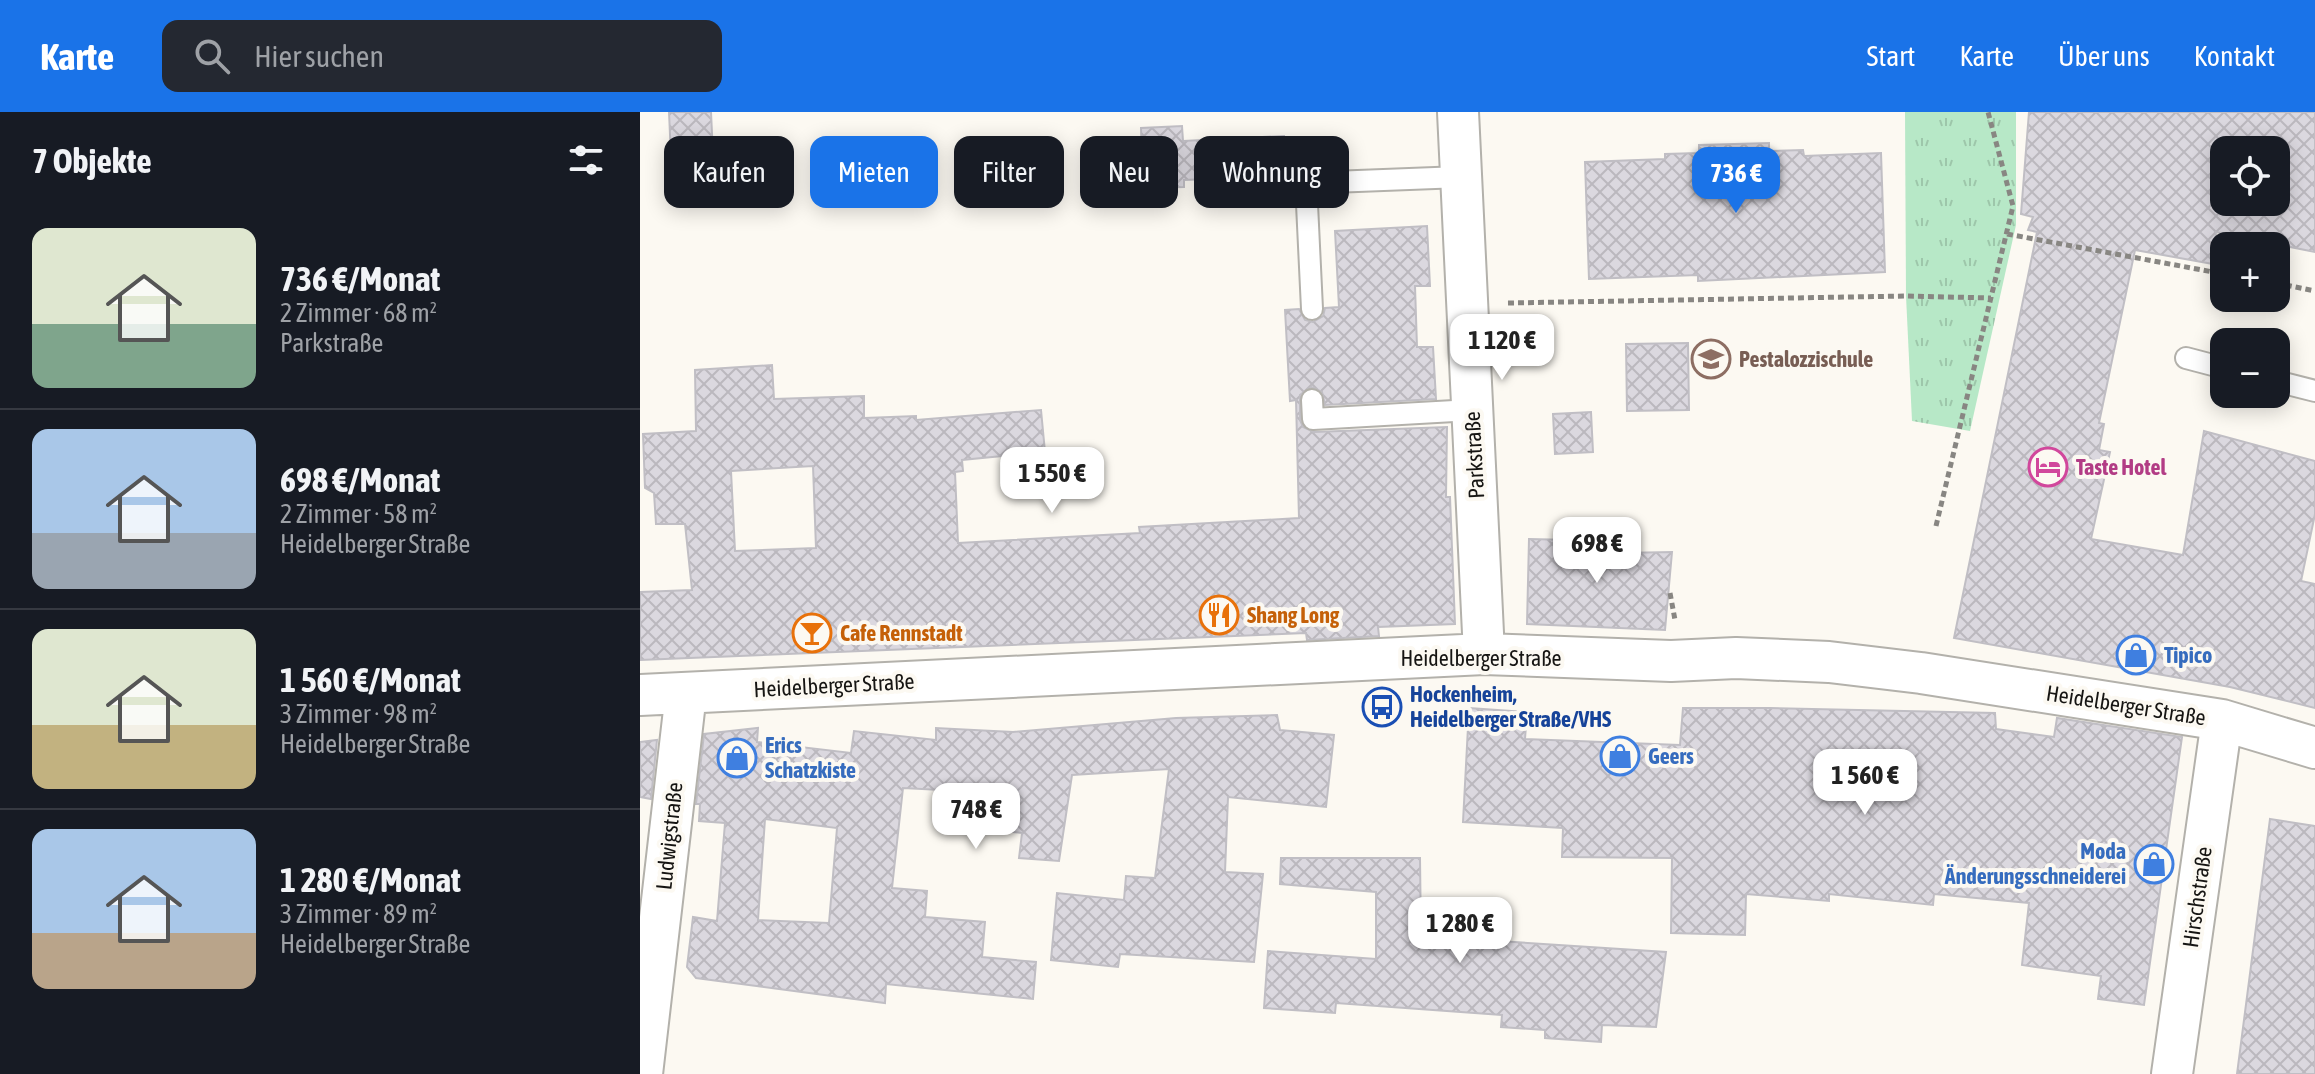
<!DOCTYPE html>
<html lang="de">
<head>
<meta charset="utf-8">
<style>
	:root { --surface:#171b24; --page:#242831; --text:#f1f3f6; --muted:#9ea1a6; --line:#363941; --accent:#1a73e8 }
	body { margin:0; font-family:"Asap Condensed",sans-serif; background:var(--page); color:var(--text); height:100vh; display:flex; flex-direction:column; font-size:30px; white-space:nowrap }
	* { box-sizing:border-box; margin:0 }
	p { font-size:26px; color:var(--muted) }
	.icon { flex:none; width:44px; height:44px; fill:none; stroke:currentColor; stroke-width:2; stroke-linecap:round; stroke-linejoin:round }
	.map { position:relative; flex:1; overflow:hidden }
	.sheet { display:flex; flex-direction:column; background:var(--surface); width:640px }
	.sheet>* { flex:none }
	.guide { position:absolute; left:24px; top:24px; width:760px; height:72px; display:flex; gap:16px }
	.fabs { position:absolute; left:1570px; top:24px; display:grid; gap:16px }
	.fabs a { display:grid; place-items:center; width:80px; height:80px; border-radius:16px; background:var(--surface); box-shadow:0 4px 20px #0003; font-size:40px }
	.price { position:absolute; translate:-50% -68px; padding:0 18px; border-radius:16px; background:#fff; color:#222; font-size:26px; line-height:52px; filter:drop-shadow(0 2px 4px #0008) }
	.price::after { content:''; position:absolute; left:50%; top:48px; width:24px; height:18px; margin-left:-12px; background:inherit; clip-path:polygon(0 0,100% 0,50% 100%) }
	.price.active { background:var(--accent); color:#fff }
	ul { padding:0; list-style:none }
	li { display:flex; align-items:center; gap:24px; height:200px; padding:0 32px }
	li+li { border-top:2px solid var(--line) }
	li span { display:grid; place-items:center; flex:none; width:224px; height:160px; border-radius:16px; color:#555 }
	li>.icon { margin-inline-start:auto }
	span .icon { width:96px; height:96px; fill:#fffc; stroke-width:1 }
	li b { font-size:34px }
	h2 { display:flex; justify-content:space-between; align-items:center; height:96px; padding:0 32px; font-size:34px }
	.pill { padding:0 28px; border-radius:16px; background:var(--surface); box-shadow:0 4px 20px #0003; font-size:28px; line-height:72px }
	.pill.active { background:var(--accent); color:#fff }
	header { display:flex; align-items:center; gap:48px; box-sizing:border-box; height:112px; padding:0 40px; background:var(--accent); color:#fff }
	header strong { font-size:38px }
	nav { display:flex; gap:44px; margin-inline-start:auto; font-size:28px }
	.search { width:560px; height:72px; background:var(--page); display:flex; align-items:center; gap:20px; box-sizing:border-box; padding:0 28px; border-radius:16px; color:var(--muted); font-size:30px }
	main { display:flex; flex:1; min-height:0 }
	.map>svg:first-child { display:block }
	.grass { fill:url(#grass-tufts) }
	.building { fill:url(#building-cross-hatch); stroke:#c0bec4; stroke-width:2; fill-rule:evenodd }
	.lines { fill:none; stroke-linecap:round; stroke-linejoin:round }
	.service-casing { stroke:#b3b1ab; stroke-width:24 }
	.minor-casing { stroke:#b3b1ab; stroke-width:44 }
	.path { stroke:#888682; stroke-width:5; stroke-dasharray:6 4; stroke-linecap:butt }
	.service { stroke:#fff; stroke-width:20 }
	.minor { stroke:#fff; stroke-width:40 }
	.labels { text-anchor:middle; stroke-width:8; stroke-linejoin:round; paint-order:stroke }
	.education-label { font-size:22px; font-weight:bold; fill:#785e54; stroke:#fcf9f2; text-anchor:start }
	.street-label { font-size:22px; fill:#161513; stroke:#fcf9f2 }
	.hotel-label { font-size:22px; font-weight:bold; fill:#b23c85; stroke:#fcf9f2; text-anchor:start }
	.food-label { font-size:22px; font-weight:bold; fill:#c56008; stroke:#fcf9f2; text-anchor:start }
	.shop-label { font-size:22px; font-weight:bold; fill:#366cbe; stroke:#fcf9f2; text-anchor:start }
	.transit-label { font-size:22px; font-weight:bold; fill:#164399; stroke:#fcf9f2; text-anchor:start }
</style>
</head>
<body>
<header>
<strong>Karte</strong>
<div class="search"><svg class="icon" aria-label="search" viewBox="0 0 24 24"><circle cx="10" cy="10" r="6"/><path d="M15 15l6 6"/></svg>Hier suchen</div>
<nav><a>Start</a><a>Karte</a><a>Über uns</a><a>Kontakt</a></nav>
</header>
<main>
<section class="sheet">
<h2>7 Objekte<svg class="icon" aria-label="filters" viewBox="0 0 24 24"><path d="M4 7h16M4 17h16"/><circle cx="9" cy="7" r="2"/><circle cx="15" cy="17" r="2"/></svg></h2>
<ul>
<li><span style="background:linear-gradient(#dfe7d0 60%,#7fa58c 0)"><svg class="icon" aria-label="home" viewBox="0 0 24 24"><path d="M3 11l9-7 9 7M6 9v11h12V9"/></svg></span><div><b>736 €/Monat</b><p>2 Zimmer · 68 m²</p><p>Parkstraße</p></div></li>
<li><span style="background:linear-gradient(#a9c7e8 65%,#9aa5b1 0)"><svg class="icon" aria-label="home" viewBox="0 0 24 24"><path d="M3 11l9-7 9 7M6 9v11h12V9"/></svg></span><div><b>698 €/Monat</b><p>2 Zimmer · 58 m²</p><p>Heidelberger Straße</p></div></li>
<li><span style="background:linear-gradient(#dfe7d0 60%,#c2b280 0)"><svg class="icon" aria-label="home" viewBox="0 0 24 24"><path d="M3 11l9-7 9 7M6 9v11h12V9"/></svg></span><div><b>1 560 €/Monat</b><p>3 Zimmer · 98 m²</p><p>Heidelberger Straße</p></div></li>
<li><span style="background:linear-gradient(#a9c7e8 65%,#b9a48a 0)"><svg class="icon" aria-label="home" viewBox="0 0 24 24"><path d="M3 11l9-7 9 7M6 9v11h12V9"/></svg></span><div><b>1 280 €/Monat</b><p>3 Zimmer · 89 m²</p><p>Heidelberger Straße</p></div></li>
</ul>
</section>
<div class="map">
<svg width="1675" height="962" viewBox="0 0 1675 962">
	<defs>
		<pattern id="grass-tufts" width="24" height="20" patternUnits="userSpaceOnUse" patternTransform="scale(2)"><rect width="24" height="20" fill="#b7e8c7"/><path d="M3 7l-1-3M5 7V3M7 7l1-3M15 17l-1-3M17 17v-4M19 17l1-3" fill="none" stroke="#9dc6aa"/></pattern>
		<pattern id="building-cross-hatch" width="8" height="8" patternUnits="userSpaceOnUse" patternTransform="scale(2)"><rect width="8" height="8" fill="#dbd8df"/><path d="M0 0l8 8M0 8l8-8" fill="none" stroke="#bbb8be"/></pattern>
	</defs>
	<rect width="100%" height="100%" fill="#fcf9f2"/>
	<path class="grass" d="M1265 0H1376V113L1330 319 1272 309 1266 184Z"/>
	<path class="building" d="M29 0H71L73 43 31 45Z
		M1389 0H1675V140L1576 120 1573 152 1495 138 1459 311 1464 312 1459 338 1470 340 1451 427 1543 443 1564 319 1675 349V402L1661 469 1675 472V596L1590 575 1314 526 1397 120 1388 118 1393 105 1381 102ZM1584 38H1636V90H1584Z
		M542 14 543 29 644 24 646 64 544 68V75L503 76 501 16Z
		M1129 31V39L1163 38 1164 44 1241 41 1245 160 1058 169V163L949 167 945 50 1025 47V42L1059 41V33Z
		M787 114 790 174H775L777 235H793L796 287 685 293 682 280 671 275 660 283V308L663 315 674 320 807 315 806 385H810L815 512 738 515 739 524 667 528 666 521 0 548V480L52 478 45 412H16L14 381 5 376 3 322 56 319 55 258 132 253 134 287 224 284V306L276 304V308L401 298 405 340 322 348 323 359 315 360 318 431 500 421 499 415 659 406 656 288 650 289 645 198 659 197 665 208 673 210 683 204 685 196 699 195 695 119ZM173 354 176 436 95 439 91 359Z
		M1048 231 1049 298 987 299 986 232Z
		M951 300 953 340 915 342 913 302Z
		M889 427 973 429 980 441 1032 440 1025 518 887 512Z
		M829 596 887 600 885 627 1040 633 1043 596H1130L1355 601 1356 617 1414 625 1417 606 1542 625 1504 893 1458 887 1461 864 1382 853 1389 791 1294 782 1293 793 1189 782V789L1106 782 1105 823 1031 821 1032 746 922 745 923 716 823 710Z
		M637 603 640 618 694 623 686 695 588 685 585 760 623 762 614 850 480 842 478 855 411 848 417 781 484 788 486 764 515 766 529 657 432 663 419 749 379 746 382 721 373 720 377 682 263 676 252 776 287 779 285 805 345 810 342 845 396 850 393 887 246 872 245 891 56 866 47 855 53 805 77 809 85 711 59 709 60 692H56L64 622 118 616 117 630 211 641 214 619 296 628V616L373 620 536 606ZM125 707 197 716 189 811 118 808Z
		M17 628 11 687 0 685V630Z
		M1630 707 1675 714V962H1597Z
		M641 746H780L781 824 1026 840 1016 915 962 913 961 930 905 926V918L861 915 862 903 696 891 695 901 624 896 628 839 736 847V780L640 772Z"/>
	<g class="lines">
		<defs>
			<path id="service" d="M672 197 666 71 821 65
				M1546 246 1584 256
				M1636 269 1675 279
				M672 288 673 307 832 298"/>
			<path id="minor" d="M818 0 844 542
				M0 583 844 542 1031 549 1096 546 1189 550 1281 561 1582 608 1675 636
				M2 962 46 581
				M1532 962 1582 608"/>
		</defs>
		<use href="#service" class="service-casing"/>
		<use href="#minor" class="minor-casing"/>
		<path class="path" d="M1367 122 1584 162
			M1636 171 1675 179
			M868 191 1266 184 1351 186
			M1296 414 1373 94 1348 0
			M1030 481 1035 508"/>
		<use href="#service" class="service"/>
		<use href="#minor" class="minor"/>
	</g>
	<defs>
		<symbol id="school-ring" viewBox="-11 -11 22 22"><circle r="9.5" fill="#fcf9f2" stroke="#8d6e63" stroke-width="1.5"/><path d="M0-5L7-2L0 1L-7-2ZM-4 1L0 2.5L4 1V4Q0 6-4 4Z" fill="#8d6e63"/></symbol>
		<symbol id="hotel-ring" viewBox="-11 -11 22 22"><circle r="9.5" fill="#fcf9f2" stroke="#d1479c" stroke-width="1.5"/><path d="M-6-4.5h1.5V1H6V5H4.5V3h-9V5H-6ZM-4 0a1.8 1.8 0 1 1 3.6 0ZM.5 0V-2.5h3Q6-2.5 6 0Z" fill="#d1479c"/></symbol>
		<symbol id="restaurant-ring" viewBox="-11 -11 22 22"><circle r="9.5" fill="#fcf9f2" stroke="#e8710a" stroke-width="1.5"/><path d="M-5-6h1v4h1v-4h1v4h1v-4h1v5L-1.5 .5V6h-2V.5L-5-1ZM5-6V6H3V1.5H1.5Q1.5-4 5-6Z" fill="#e8710a"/></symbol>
		<symbol id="bar-ring" viewBox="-11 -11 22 22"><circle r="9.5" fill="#fcf9f2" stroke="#e8710a" stroke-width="1.5"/><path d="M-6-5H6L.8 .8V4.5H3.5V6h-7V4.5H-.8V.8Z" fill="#e8710a"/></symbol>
		<symbol id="shop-ring" viewBox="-11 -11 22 22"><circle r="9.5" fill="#fcf9f2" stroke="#3f7fe0" stroke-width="1.5"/><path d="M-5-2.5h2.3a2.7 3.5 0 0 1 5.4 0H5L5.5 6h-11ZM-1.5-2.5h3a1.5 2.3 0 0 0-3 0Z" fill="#3f7fe0"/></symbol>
		<symbol id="bus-ring" viewBox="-11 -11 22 22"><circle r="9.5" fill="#fcf9f2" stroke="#1a4fb4" stroke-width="1.5"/><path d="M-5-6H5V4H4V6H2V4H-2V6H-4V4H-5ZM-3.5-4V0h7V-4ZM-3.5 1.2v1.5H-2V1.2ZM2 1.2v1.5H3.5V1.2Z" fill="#1a4fb4"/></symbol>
	</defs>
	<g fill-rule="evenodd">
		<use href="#school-ring" x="1049" y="225" width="44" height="44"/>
		<use href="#hotel-ring" x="1386" y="333" width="44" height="44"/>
		<use href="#restaurant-ring" x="557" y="481" width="44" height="44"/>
		<use href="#bar-ring" x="150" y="499" width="44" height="44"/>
		<use href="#shop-ring" x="1474" y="521" width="44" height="44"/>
		<use href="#bus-ring" x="720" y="573" width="44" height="44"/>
		<use href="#shop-ring" x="958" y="622" width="44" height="44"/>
		<use href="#shop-ring" x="75" y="624" width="44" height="44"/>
		<use href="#shop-ring" x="1492" y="730" width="44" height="44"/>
	</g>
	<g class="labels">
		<g class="education-label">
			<text x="1099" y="255">Pestalozzischule</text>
		</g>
		<g class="street-label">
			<text transform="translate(834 343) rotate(-93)" y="8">Parkstraße</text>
			<text x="841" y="554">Heidelberger Straße</text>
			<text transform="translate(194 573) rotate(-3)" y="8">Heidelberger Straße</text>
			<text transform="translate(1486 593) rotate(9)" y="8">Heidelberger Straße</text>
			<text transform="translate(29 724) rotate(-84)" y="8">Ludwigstraße</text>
			<text transform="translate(1557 785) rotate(-82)" y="8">Hirschstraße</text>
		</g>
		<g class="hotel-label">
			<text x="1436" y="363">Taste Hotel</text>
		</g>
		<g class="food-label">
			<text x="607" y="511">Shang Long</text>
			<text x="200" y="529">Cafe Rennstadt</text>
		</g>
		<g class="shop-label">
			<text x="1524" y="551">Tipico</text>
			<text x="125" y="641">Erics<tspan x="125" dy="25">Schatzkiste</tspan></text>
			<text x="1008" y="652">Geers</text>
			<text x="1486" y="747" text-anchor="end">Moda<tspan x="1486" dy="25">Änderungsschneiderei</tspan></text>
		</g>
		<g class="transit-label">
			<text x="770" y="590">Hockenheim,<tspan x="770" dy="25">Heidelberger Straße/VHS</tspan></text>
		</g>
	</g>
</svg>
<div class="fabs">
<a><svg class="icon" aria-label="locate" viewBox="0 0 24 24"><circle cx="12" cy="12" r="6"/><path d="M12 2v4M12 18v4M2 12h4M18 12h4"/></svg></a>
<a>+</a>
<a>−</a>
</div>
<b class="price active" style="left:1096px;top:103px">736 €</b>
<b class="price" style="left:862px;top:270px">1 120 €</b>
<b class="price" style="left:412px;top:403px">1 550 €</b>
<b class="price" style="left:957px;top:473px">698 €</b>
<b class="price" style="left:1225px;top:705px">1 560 €</b>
<b class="price" style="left:336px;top:739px">748 €</b>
<b class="price" style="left:820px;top:853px">1 280 €</b>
<div class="guide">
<a class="pill">Kaufen</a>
<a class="pill active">Mieten</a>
<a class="pill">Filter</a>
<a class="pill">Neu</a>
<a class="pill">Wohnung</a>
</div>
</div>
</main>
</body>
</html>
